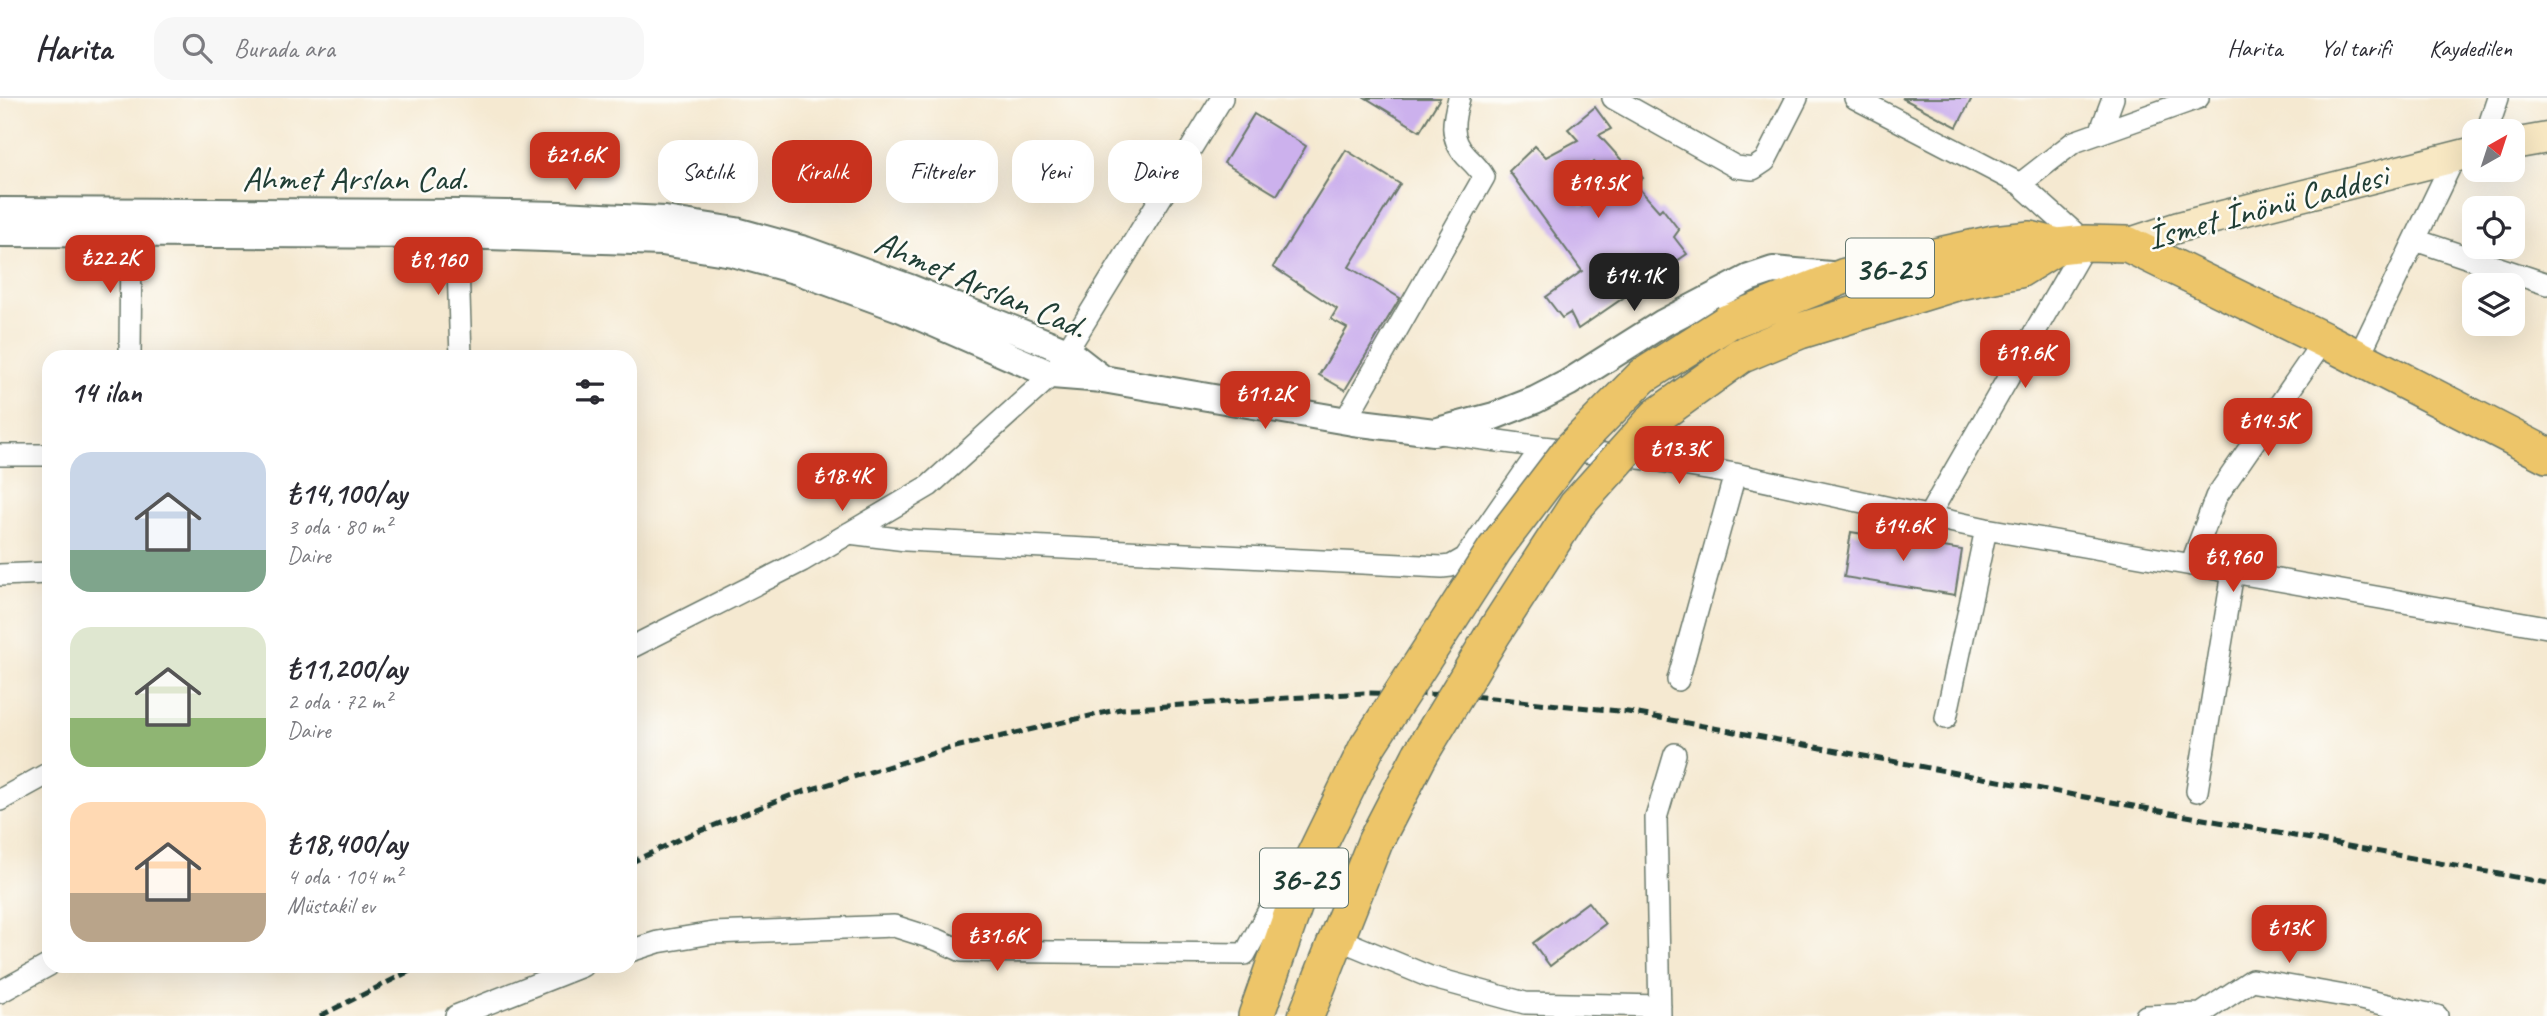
<!DOCTYPE html>
<html lang="tr">
<head>
<meta charset="utf-8">
<style>
	:root { --surface:#fff; --page:#f7f7f7; --text:#2b2b33; --muted:#7c7c81; --line:#e1e1e2; --accent:#c8321e }
	body { margin:0; font-family:Caveat,sans-serif; background:var(--page); color:var(--text); height:100vh; display:flex; flex-direction:column; font-size:26px; white-space:nowrap }
	* { box-sizing:border-box; margin:0 }
	p { font-size:23px; color:var(--muted) }
	.icon { flex:none; width:38px; height:38px; fill:none; stroke:currentColor; stroke-width:2; stroke-linecap:round; stroke-linejoin:round }
	.map { position:relative; flex:1; overflow:hidden }
	.drawer { position:absolute; left:42px; top:252px; width:595px; height:623px; display:flex; flex-direction:column; background:var(--surface); border-radius:21px; box-shadow:0 7px 28px #0002 }
	.drawer>* { flex:none }
	.hud { position:absolute; left:658px; top:42px; width:665px; height:63px; display:flex; gap:14px }
	.needle { width:46px; rotate:39deg }
	.tools { position:absolute; left:2462px; top:21px; display:grid; gap:14px }
	.tools a { display:grid; place-items:center; width:63px; height:63px; border-radius:14px; background:var(--surface); box-shadow:0 7px 28px #0002; font-size:35px }
	.price { position:absolute; translate:-50% -60px; padding:0 16px; border-radius:14px; background:var(--accent); color:#fff; font-size:23px; line-height:46px; filter:drop-shadow(0 2px 4px #0008) }
	.price::after { content:''; position:absolute; left:50%; top:42px; width:21px; height:16px; margin-left:-10px; background:inherit; clip-path:polygon(0 0,100% 0,50% 100%) }
	.price.active { background:#222; color:#fff }
	ul { padding:0; list-style:none }
	li { display:flex; align-items:center; gap:21px; height:175px; padding:0 28px }
	li span { display:grid; place-items:center; flex:none; width:196px; height:140px; border-radius:21px; color:#555 }
	li>.icon { margin-inline-start:auto }
	span .icon { width:84px; height:84px; fill:#fffc; stroke-width:1 }
	li b { font-size:30px }
	h2 { display:flex; justify-content:space-between; align-items:center; height:84px; padding:0 28px; font-size:30px }
	.tag { padding:0 24px; border-radius:21px; background:var(--surface); box-shadow:0 7px 28px #0002; font-size:24px; line-height:63px }
	.tag.active { background:var(--accent); color:#fff }
	header { display:flex; align-items:center; gap:42px; box-sizing:border-box; height:98px; padding:0 35px; background:var(--surface); border-bottom:2px solid var(--line) }
	header strong { font-size:33px }
	nav { display:flex; gap:38px; margin-inline-start:auto; font-size:24px }
	.search { width:490px; height:63px; background:var(--page); display:flex; align-items:center; gap:18px; box-sizing:border-box; padding:0 24px; border-radius:21px; color:var(--muted); font-size:26px }
	.map>svg:first-child { display:block }
	.building { fill:#ccb1ed; fill-rule:evenodd }
	.lines { fill:none; stroke-linecap:round; stroke-linejoin:round }
	.minor-casing { stroke:#6a796b; stroke-width:24 }
	.tertiary-casing { stroke:#6a796b; stroke-width:30 }
	.secondary-casing { stroke:#6a796b; stroke-width:33 }
	.primary-casing { stroke:#6a796b; stroke-width:38 }
	.minor { stroke:#fff; stroke-width:21 }
	.tertiary { stroke:#fff; stroke-width:26 }
	.secondary { stroke:#f8e8c3; stroke-width:30 }
	.primary { stroke:#edc569; stroke-width:35 }
	.rail { stroke:#1f3d34; stroke-width:5; stroke-dasharray:10 5; stroke-linecap:butt }
	.primary-bridge-casing { stroke:#6a796b; stroke-width:38; stroke-linecap:butt }
	.primary-bridge { stroke:#edc569; stroke-width:35 }
	.labels { text-anchor:middle; stroke-width:5; stroke-linejoin:round; paint-order:stroke }
	.shield { fill:#fdfcf7; stroke:#62766e; stroke-width:2 }
	.shield-label { font-size:33px; font-weight:bold; fill:#1f3d34 }
	.street-label { font-size:35px; fill:#1f3d34; stroke:#fdfcf7 }
</style>
</head>
<body>
<header>
<strong>Harita</strong>
<div class="search"><svg class="icon" aria-label="search" viewBox="0 0 24 24"><circle cx="10" cy="10" r="6"/><path d="M15 15l6 6"/></svg>Burada ara</div>
<nav><a>Harita</a><a>Yol tarifi</a><a>Kaydedilen</a></nav>
</header>
<div class="map">
<svg width="2547" height="918" viewBox="0 0 2547 918">
	<rect width="100%" height="100%" fill="#fdfcf7"/>
	<filter id="ink" filterUnits="userSpaceOnUse"><feTurbulence type="fractalNoise" baseFrequency=".0143" numOctaves="2"/><feDisplacementMap in="SourceGraphic" scale="14" xChannelSelector="R" yChannelSelector="G"/><feConvolveMatrix kernelMatrix="1 2 1 2 8 2 1 2 1" color-interpolation-filters="sRGB"/></filter>
	<filter id="wash" filterUnits="userSpaceOnUse"><feTurbulence type="fractalNoise" baseFrequency=".00686" numOctaves="4" result="noise"/><feDisplacementMap in="SourceGraphic" scale="28" xChannelSelector="R" yChannelSelector="G"/><feGaussianBlur stdDeviation="1.57" result="paint"/><feColorMatrix in="noise" values="0 0 0 0 0 0 0 0 0 0 0 0 0 0 0 0 0 1.4 0 .05"/><feComposite in="paint" operator="in"/></filter>
	<g filter="url(#wash)">
		<rect width="100%" height="100%" fill="#f5e9d1"/>
		<g id="blocks">
			<path class="building" d="M1366 0H1440L1420 33Z
				M1902 0H1972L1957 29Z
				M1595 9 1611 31 1599 37 1625 66 1630 63 1643 80 1635 86 1659 113 1662 110 1679 132 1674 139 1687 156 1578 231 1570 215 1562 220 1546 199 1582 173 1509 73 1535 48 1546 59 1578 42 1568 31ZM1594 64 1614 87 1582 108 1566 83Z
				M1254 16 1306 48 1277 97 1224 65Z
				M1346 52 1400 86 1349 169 1400 200 1345 292 1319 277 1347 230 1331 221 1337 211 1273 169Z
				M1851 434 1962 452 1955 497 1844 479Z
				M1588 804 1605 826 1550 868 1533 845Z"/>
		</g>
	</g>
	<g filter="url(#ink)">
		<use href="#blocks" fill-opacity="0" stroke="#6a796b" stroke-width="2"/>
		<g class="lines">
			<defs>
				<path id="minor" d="M1613 0 1736 69 1753 71 1765 63 1797 0
					M1855 0 2020 86 2086 145 1928 419
					M2487 33 2498 0
					M2100 35 2113 0
					M2020 86 2074 44 2198 0
					M457 137 461 259
					M2415 142 2547 186
					M130 259 131 136
					M2358 260 2455 58
					M1345 323 1484 79C1479 70 1473 65 1466 58 1449 40 1453 22 1459 0
					M1440 335 1542 349 1648 361 1735 376 1986 431 2547 529
					M0 357H49
					M849 435 906 442 1442 469 1451 468 1465 460 1542 349
					M2191 467 2216 399 2324 242
					M0 477 49 475
					M630 550 802 463 929 388 1052 277 1222 0
					M1678 582 1735 376
					M1946 620 1986 431
					M2197 693 2233 474
					M0 702 49 675
					M1336 840 1430 879 1525 905 1660 908
					M630 853 658 844 713 835 894 828 938 842 962 853 1245 856 1282 788 1307 772
					M0 894 49 867
					M456 918 582 868
					M1660 918 1656 720 1675 656
					M2146 918 2201 916 2252 882 2356 900 2437 918"/>
				<path id="tertiary" d="M0 113 458 115 560 117 665 122 736 133 805 152 910 190 1067 253 1103 281
					M0 135 457 137 662 144 732 155 798 173 902 211 1052 277 1103 281 1353 324 1434 334 1494 318 1535 302 1568 285 1663 225 1749 180 1773 172 1842 178"/>
				<path id="secondary" d="M2513 46 2547 40
					M2127 146 2179 129 2474 54"/>
				<path id="primary" d="M1728 224 1845 178 1993 145 2030 141 2058 148 2086 145 2127 146 2324 242 2547 357
					M1740 258 1800 233 1959 184 2019 172 2058 148
					M1256 918 1307 772 1367 649
					M1306 918 1375 744 1420 657"/>
			</defs>
			<use href="#minor" class="minor-casing"/>
			<use href="#tertiary" class="tertiary-casing"/>
			<use href="#secondary" class="secondary-casing"/>
			<use href="#primary" class="primary-casing"/>
			<use href="#minor" class="minor"/>
			<use href="#tertiary" class="tertiary"/>
			<use href="#secondary" class="secondary"/>
			<use href="#primary" class="primary"/>
			<path class="rail" d="M630 765 682 740 792 697 951 650 1120 611 1364 595 1462 597 1628 614 2547 785
				M320 918 420 868"/>
			<defs>
				<path id="primary-bridge" d="M1367 649 1495 451 1571 351 1643 278 1728 224
					M1420 657 1493 536 1576 408 1657 318 1740 258"/>
			</defs>
			<use href="#primary-bridge" class="primary-bridge-casing"/>
			<use href="#primary-bridge" class="primary-bridge"/>
		</g>
	</g>
	<g class="labels">
		<g class="shield">
			<rect x="1846" y="140.5" width="88" height="59" rx="5"/>
			<rect x="1260" y="750.5" width="88" height="59" rx="5"/>
		</g>
		<g class="shield-label">
			<text x="1890" y="182">36-25</text>
			<text x="1304" y="792">36-25</text>
		</g>
		<g class="street-label">
			<text x="355" y="92">Ahmet Arslan Cad.</text>
			<text transform="translate(2267 108) rotate(-15)" y="12">İsmet İnönü Caddesi</text>
			<text transform="translate(981 186) rotate(23)" y="12">Ahmet Arslan Cad.</text>
		</g>
	</g>
</svg>
<div class="tools">
<a><svg class="needle" viewBox="-14 -14 28 28"><path d="M0-13l5 13h-10z" fill="#e53935"/><path d="M0 13l5-13h-10z" fill="#7c7c81"/></svg></a>
<a><svg class="icon" aria-label="locate" viewBox="0 0 24 24"><circle cx="12" cy="12" r="6"/><path d="M12 2v4M12 18v4M2 12h4M18 12h4"/></svg></a>
<a><svg class="icon" aria-label="layers" viewBox="0 0 24 24"><path d="M12 4l9 5-9 5-9-5zM3 14l9 5 9-5"/></svg></a>
</div>
<b class="price" style="left:575px;top:94px">₺21.6K</b>
<b class="price" style="left:1598px;top:122px">₺19.5K</b>
<b class="price" style="left:110px;top:197px">₺22.2K</b>
<b class="price" style="left:438px;top:199px">₺9,160</b>
<b class="price active" style="left:1634px;top:215px">₺14.1K</b>
<b class="price" style="left:2025px;top:292px">₺19.6K</b>
<b class="price" style="left:1265px;top:333px">₺11.2K</b>
<b class="price" style="left:2268px;top:360px">₺14.5K</b>
<b class="price" style="left:1679px;top:388px">₺13.3K</b>
<b class="price" style="left:842px;top:415px">₺18.4K</b>
<b class="price" style="left:1903px;top:465px">₺14.6K</b>
<b class="price" style="left:2233px;top:496px">₺9,960</b>
<b class="price" style="left:2289px;top:867px">₺13K</b>
<b class="price" style="left:997px;top:875px">₺31.6K</b>
<div class="hud">
<a class="tag">Satılık</a>
<a class="tag active">Kiralık</a>
<a class="tag">Filtreler</a>
<a class="tag">Yeni</a>
<a class="tag">Daire</a>
</div>
<section class="drawer">
<h2>14 ilan<svg class="icon" aria-label="filters" viewBox="0 0 24 24"><path d="M4 7h16M4 17h16"/><circle cx="9" cy="7" r="2"/><circle cx="15" cy="17" r="2"/></svg></h2>
<ul>
<li><span style="background:linear-gradient(#c9d6e8 70%,#7fa58c 0)"><svg class="icon" aria-label="home" viewBox="0 0 24 24"><path d="M3 11l9-7 9 7M6 9v11h12V9"/></svg></span><div><b>₺14,100/ay</b><p>3 oda · 80 m²</p><p>Daire</p></div></li>
<li><span style="background:linear-gradient(#dfe7d0 65%,#8fb573 0)"><svg class="icon" aria-label="home" viewBox="0 0 24 24"><path d="M3 11l9-7 9 7M6 9v11h12V9"/></svg></span><div><b>₺11,200/ay</b><p>2 oda · 72 m²</p><p>Daire</p></div></li>
<li><span style="background:linear-gradient(#ffd9b3 65%,#b9a48a 0)"><svg class="icon" aria-label="home" viewBox="0 0 24 24"><path d="M3 11l9-7 9 7M6 9v11h12V9"/></svg></span><div><b>₺18,400/ay</b><p>4 oda · 104 m²</p><p>Müstakil ev</p></div></li>
</ul>
</section>
</div>
</body>
</html>
